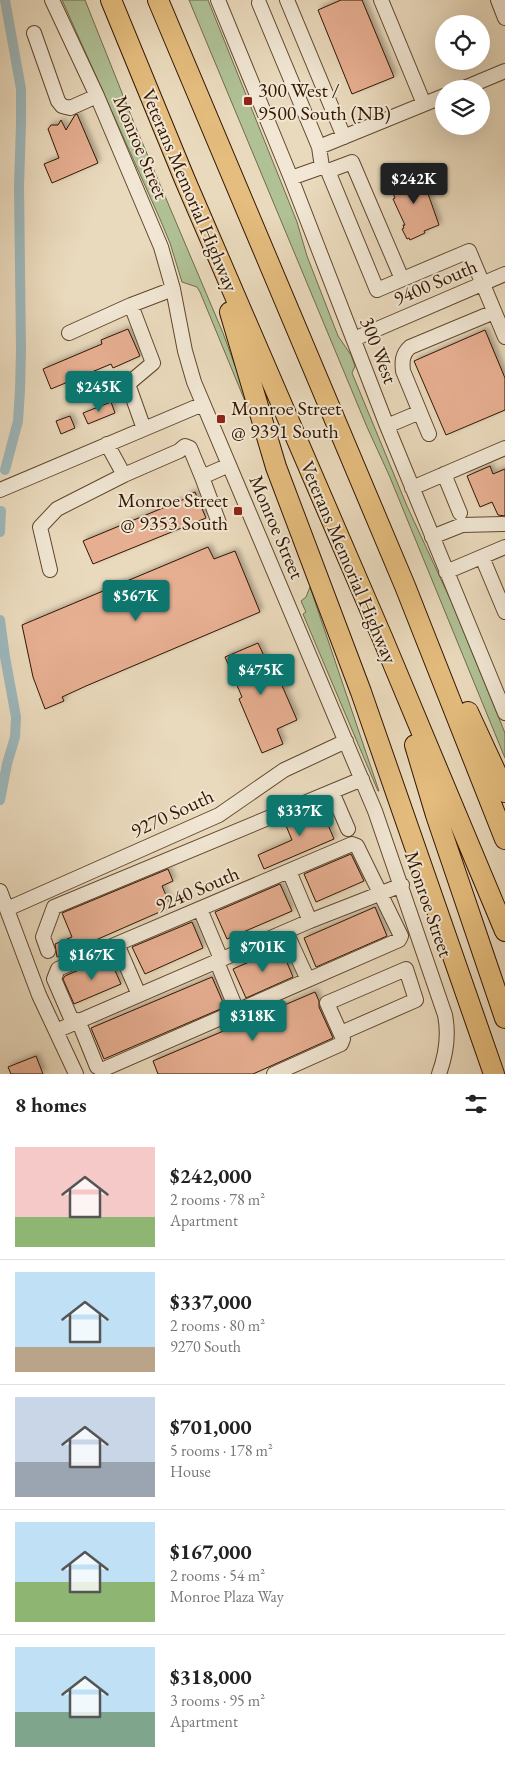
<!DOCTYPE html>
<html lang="en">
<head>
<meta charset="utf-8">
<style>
	:root { --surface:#fff; --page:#f2f2f2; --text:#222; --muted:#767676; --line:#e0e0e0; --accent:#0f766e }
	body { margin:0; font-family:"EB Garamond",serif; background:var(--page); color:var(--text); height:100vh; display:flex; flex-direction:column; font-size:19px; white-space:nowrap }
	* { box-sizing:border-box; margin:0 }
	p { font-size:16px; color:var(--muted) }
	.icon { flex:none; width:28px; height:28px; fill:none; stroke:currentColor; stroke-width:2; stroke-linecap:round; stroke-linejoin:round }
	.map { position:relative; height:1074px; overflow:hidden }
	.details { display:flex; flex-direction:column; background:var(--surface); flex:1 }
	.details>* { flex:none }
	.controls { position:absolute; left:435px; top:15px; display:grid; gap:10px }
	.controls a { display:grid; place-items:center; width:55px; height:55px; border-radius:50%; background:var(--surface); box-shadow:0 5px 20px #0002; font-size:25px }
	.price { position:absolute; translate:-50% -42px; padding:0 11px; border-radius:5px; background:var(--accent); color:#fff; font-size:16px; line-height:32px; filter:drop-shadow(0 1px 2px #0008) }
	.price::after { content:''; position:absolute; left:50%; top:30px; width:15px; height:11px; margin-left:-8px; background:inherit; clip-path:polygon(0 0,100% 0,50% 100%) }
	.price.selected { background:#222; color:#fff }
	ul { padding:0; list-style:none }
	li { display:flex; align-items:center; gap:15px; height:125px; padding:0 15px }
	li+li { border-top:1px solid var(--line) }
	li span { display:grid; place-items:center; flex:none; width:140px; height:100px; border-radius:0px; color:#555 }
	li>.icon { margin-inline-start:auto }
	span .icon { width:60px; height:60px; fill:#fffc; stroke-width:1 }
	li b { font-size:21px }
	h2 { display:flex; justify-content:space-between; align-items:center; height:60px; padding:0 15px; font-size:21px }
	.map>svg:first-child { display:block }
	.green { fill:#b0c196; stroke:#716c4b }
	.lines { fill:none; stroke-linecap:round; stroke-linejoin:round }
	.canal { stroke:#9db8bc; stroke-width:10 }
	.building { fill:#e7af92; stroke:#321600; filter:url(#shadow) }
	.minor-casing { stroke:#60472f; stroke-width:16 }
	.highway-casing { stroke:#321600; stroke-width:22 }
	.minor { stroke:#f1e7d4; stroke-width:14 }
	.highway { stroke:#e5bd7e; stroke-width:20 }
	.poi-dot { fill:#8f2418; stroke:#f1e7d4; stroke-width:2 }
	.labels { text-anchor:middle; stroke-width:4; stroke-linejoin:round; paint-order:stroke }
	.poi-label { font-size:20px; fill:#321600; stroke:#f1e7d4; text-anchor:start }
	.street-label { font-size:20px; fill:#321600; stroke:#f1e7d4 }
</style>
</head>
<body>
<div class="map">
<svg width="505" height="1074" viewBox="0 0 505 1074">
	<defs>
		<filter id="shadow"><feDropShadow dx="3" dy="-3" stdDeviation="2.5" flood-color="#0004"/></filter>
	</defs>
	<rect width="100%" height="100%" fill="#eadabd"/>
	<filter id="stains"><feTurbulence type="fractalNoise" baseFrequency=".004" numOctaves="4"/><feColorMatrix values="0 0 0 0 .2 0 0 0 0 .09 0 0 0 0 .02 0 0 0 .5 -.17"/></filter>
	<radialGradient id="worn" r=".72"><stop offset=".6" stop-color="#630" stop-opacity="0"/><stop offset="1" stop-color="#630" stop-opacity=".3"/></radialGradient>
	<path class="green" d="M62 0H85L134 123 223 333 249 404 247 406 200 292 197 287 182 282 170 243 160 219Z
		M189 0H208L297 222 307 256 338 336 351 355 355 366 352 373 407 506 451 601 505 733V758L389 475 367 427Z
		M310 587 379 791H378L303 614 306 612 301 601 306 597Z"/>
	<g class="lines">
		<path class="canal" d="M5 0 21 89V123L19 186 21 350 20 390 18 421 5 470
			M0 532 1 511
			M0 620 5 657 16 717 15 737 7 764 0 800"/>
	</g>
	<path class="building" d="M341 0H362L394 77 352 94 318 10Z
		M77 114 98 163 52 183 44 164 59 158 48 129 51 125H58L61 120 66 130 75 115Z
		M419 168 439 225 424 231 425 233 410 240 409 238 407 239 402 229 404 228 403 225H405L393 199 395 198 389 184 405 177 404 175Z
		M128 329 140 356 113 368 111 364 51 389 43 369 102 344 101 340Z
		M485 330 505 378V410L446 435 414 361Z
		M111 402 115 413 88 424 83 413Z
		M70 416 75 428 61 434 56 421Z
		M490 466 493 474 505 469V516L498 515 492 502 480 507 467 476Z
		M195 492 206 518 93 564 83 541 187 498 186 496Z
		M208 547 214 559 235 551 260 612 86 686 62 697 64 701 45 709 33 677 22 625Z
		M258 643 276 682 280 681 297 720 277 729 283 744 262 753 239 699 242 697 225 657Z
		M320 806 334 839 264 869 258 855 292 840 284 821Z
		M351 854 364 881 316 902 304 874Z
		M168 869 173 881 162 886 171 907 57 957 55 944 72 937 62 913Z
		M280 884 292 911 227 939 215 912Z
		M375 907 387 936 316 967 304 938Z
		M192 922 203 948 145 974 132 947Z
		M281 948 293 977 246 998 233 969Z
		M109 957 121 984 74 1004 63 979 65 976Z
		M212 977 225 1007 104 1059 91 1028Z
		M315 992 319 1001V1007L333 1038 253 1074H158L153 1061Z
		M36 1056 43 1074H11L8 1067Z"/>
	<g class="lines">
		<defs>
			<path id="minor" d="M52 0 97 96 161 247 173 289 185 351 194 382 375 811 445 1015C449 1035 446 1055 439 1074
				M218 0 291 178 387 426 505 713
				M287 0 344 137
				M381 0 424 104
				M498 0 505 18
				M259 3 319 147
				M34 33 58 101 62 106 70 108 97 96
				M462 89 505 71
				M322 167 319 147 444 96
				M291 178 322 167 328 171
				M402 279 352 162 328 171 377 290 469 251 505 337
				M69 333 131 305
				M354 339 505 274
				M387 426 420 412
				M144 429 128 384 153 363 131 305 173 289
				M429 434 403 371C402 362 402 354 410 347L494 312
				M107 444 124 475 179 451 185 446 190 448 202 477
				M444 474 460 513
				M412 488 505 448
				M0 490 203 404
				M219 523 202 477 229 465
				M432 537 462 525 503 524
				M482 557 505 612
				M50 570 40 527 57 509 124 475
				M446 572 505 547
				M332 792 348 829
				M289 871 310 921
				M0 891 39 995 76 1074
				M7 909 219 815 284 770 346 741
				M200 909 221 959
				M286 932 308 980
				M117 944 139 995
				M48 951 43 937 54 907 362 779
				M217 962 237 1011
				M73 1023 54 979 58 969 352 844 357 846 401 936 399 940 104 1069 97 1067 78 1020
				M56 1031 310 921 402 885
				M274 1074 341 1044 343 1039 327 1003 406 969 416 1000 341 1033"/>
			<path id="highway" d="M111 0 185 180 382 637 505 931
				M158 0 405 586 505 839
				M230 312 276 467 361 692 494 1074
				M468 712 505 792
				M415 745 436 815 505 1018"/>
		</defs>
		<use href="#minor" class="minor-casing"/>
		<use href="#highway" class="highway-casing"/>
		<use href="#minor" class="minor"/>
		<use href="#highway" class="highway"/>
	</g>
	<g class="poi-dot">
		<rect x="243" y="96" width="10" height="10" rx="2.5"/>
		<rect x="216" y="414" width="10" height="10" rx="2.5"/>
		<rect x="233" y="506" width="10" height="10" rx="2.5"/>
	</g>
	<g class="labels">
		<g class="poi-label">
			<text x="258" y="97">300 West /<tspan x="258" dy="23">9500 South (NB)</tspan></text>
			<text x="231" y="415">Monroe Street<tspan x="231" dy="23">@ 9391 South</tspan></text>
			<text x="228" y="507" text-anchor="end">Monroe Street<tspan x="228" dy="23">@ 9353 South</tspan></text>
		</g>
		<g class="street-label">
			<text transform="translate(141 147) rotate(67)" y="7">Monroe Street</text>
			<text transform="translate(190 190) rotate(67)" y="7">Veterans Memorial Highway</text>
			<text transform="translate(435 282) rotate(-23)" y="7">9400 South</text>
			<text transform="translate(379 350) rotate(69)" y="7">300 West</text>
			<text transform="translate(277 527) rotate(67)" y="7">Monroe Street</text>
			<text transform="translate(349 562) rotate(67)" y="7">Veterans Memorial Highway</text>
			<text transform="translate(172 813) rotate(-25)" y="7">9270 South</text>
			<text transform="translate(197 889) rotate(-23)" y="7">9240 South</text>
			<text transform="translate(429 904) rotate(71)" y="7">Monroe Street</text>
		</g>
	</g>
	<rect width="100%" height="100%" filter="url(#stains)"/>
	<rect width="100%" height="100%" fill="url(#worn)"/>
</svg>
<div class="controls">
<a><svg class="icon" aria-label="locate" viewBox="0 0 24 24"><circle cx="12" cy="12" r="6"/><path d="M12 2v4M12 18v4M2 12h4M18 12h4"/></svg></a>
<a><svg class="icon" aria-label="layers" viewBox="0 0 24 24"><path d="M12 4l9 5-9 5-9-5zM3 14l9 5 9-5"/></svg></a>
</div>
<b class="price selected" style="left:414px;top:205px">$242K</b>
<b class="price" style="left:99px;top:413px">$245K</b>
<b class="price" style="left:136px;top:622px">$567K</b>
<b class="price" style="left:261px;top:696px">$475K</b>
<b class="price" style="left:300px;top:837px">$337K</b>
<b class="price" style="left:263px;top:973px">$701K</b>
<b class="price" style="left:92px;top:981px">$167K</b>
<b class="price" style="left:253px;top:1042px">$318K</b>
</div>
<section class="details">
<h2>8 homes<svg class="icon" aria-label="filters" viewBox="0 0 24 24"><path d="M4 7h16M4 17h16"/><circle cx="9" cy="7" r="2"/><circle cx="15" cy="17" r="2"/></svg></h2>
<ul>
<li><span style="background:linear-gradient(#f6c9c9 70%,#8fb573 0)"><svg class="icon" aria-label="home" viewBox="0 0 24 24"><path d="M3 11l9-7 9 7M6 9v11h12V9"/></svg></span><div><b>$242,000</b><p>2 rooms · 78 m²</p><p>Apartment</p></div></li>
<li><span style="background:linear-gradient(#bfe0f5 75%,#b9a48a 0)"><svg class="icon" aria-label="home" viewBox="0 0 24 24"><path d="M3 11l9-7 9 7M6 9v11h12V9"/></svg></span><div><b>$337,000</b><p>2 rooms · 80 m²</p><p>9270 South</p></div></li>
<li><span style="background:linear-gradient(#c9d6e8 65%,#9aa5b1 0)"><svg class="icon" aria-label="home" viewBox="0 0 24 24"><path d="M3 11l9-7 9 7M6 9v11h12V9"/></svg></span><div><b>$701,000</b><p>5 rooms · 178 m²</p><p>House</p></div></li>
<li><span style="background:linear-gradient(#bfe0f5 60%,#8fb573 0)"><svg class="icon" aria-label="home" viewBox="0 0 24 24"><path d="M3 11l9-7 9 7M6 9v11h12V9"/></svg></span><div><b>$167,000</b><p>2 rooms · 54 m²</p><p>Monroe Plaza Way</p></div></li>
<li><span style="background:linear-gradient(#bfe0f5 65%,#7fa58c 0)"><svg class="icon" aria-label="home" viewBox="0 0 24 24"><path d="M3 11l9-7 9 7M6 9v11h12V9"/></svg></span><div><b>$318,000</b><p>3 rooms · 95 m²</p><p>Apartment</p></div></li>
</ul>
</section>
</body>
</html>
